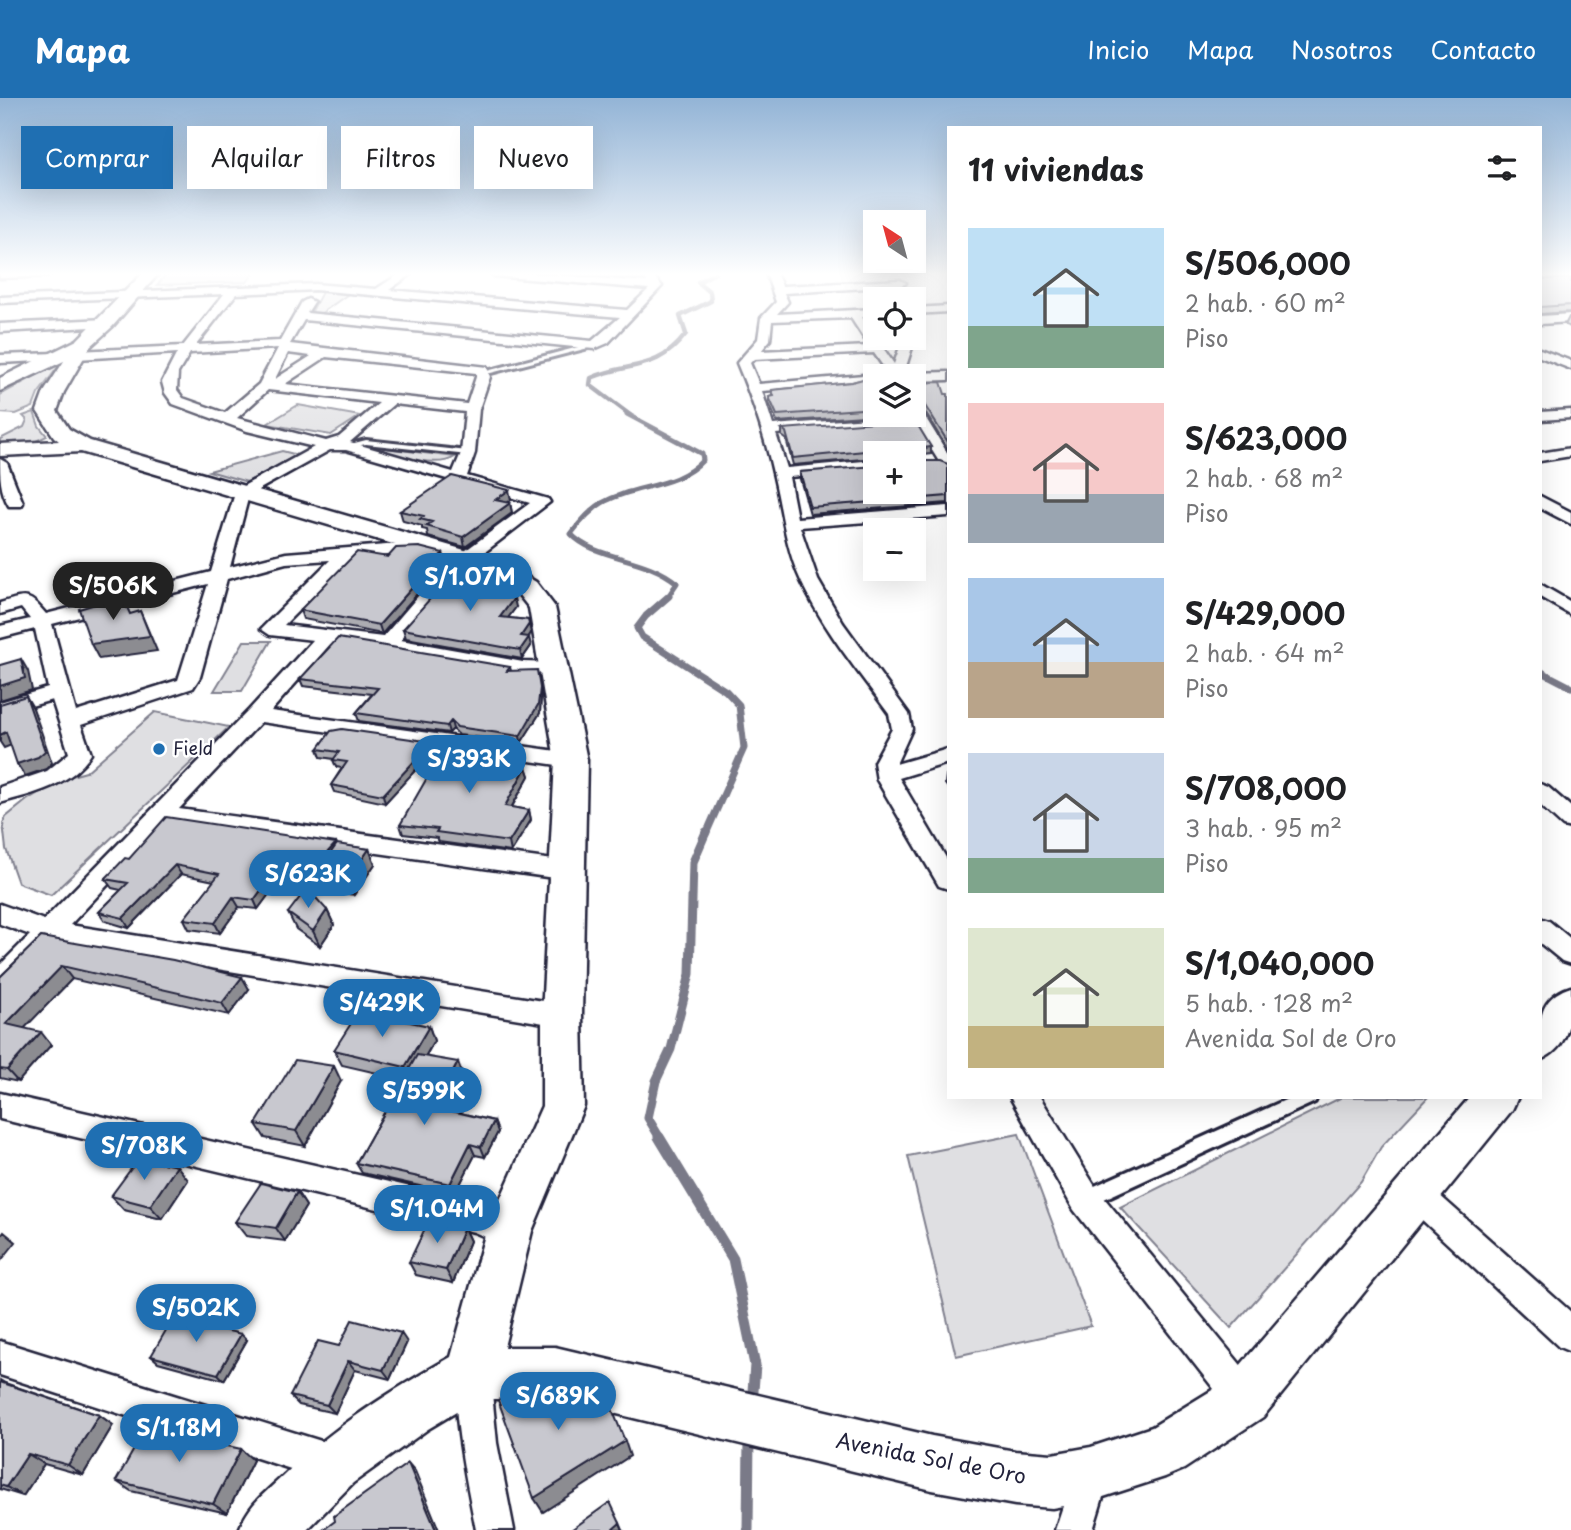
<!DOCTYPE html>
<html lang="es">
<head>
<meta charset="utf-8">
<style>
	:root { --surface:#fff; --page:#f2f2f2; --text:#202124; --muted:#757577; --accent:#1f6fb2 }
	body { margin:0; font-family:"Playpen Sans",sans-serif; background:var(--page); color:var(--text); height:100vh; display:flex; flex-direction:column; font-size:26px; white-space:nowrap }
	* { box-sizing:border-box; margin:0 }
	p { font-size:23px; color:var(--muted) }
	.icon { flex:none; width:38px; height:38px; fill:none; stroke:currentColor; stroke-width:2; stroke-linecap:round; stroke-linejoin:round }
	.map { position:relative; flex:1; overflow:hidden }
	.sheet { position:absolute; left:947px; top:28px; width:595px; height:973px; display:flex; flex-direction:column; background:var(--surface); border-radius:0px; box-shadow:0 7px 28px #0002 }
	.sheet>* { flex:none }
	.top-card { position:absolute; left:21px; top:28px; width:665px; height:63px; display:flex; gap:14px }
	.needle { width:46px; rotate:324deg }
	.tools { position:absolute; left:863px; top:112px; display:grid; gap:14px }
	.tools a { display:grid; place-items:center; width:63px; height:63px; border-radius:0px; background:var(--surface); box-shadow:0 7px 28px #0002; font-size:35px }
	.price { position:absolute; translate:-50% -60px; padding:0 16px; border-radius:24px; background:var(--accent); color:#fff; font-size:23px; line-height:46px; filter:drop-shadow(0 2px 4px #0008) }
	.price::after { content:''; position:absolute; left:50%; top:42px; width:21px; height:16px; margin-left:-10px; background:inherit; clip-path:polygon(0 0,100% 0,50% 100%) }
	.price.current { background:#222; color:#fff }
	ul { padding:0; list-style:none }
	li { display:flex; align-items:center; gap:21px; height:175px; padding:0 21px }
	li span { display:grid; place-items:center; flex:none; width:196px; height:140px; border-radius:0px; color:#555 }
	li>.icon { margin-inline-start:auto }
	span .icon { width:84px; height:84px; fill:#fffc; stroke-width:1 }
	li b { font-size:30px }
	h2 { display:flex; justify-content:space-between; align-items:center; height:84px; padding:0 21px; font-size:30px }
	.tag { padding:0 24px; border-radius:0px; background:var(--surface); box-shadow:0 7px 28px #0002; font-size:24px; line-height:63px }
	.tag.current { background:var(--accent); color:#fff }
	header { display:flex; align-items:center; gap:42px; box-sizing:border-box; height:98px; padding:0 35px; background:var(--accent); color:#fff }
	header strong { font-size:33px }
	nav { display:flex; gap:38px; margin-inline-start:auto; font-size:24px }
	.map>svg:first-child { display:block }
	.green { fill:#dfdfe2; stroke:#80808e; stroke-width:2 }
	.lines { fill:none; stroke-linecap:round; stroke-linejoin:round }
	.stream-far4 { stroke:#7a7a88; stroke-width:4.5 }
	.stream-far3 { stroke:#7a7a88; stroke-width:5 }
	.stream-far2 { stroke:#7a7a88; stroke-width:7 }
	.stream-far1 { stroke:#7a7a88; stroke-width:9 }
	.stream { stroke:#7a7a88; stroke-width:11 }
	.lane-casing { stroke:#22223b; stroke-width:6 }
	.street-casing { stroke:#22223b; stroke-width:5 }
	.secondary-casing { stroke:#22223b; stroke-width:5 }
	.lane { fill:#fff; fill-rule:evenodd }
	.street { fill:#fff; fill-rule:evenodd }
	.secondary { fill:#fff; fill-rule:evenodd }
	.wall { fill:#acacb2; stroke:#22223b; stroke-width:2 }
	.shaded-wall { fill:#8c8c91; stroke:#22223b; stroke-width:2 }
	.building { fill:#c8c8cf; stroke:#22223b; stroke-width:2 }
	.poi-dot { fill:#1f6fb2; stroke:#fff; stroke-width:2.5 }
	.labels { text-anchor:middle; stroke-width:5; stroke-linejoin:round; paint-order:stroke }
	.poi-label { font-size:18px; fill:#22223b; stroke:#fff; text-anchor:start }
	.near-street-label { font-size:21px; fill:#22223b; stroke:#fff }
</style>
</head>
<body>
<header>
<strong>Mapa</strong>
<nav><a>Inicio</a><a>Mapa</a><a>Nosotros</a><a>Contacto</a></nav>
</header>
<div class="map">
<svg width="1571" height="1432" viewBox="0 0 1571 1432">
	<rect width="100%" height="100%" fill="#fff"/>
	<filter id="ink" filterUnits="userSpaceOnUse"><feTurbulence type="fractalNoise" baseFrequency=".0143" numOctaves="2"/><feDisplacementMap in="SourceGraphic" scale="14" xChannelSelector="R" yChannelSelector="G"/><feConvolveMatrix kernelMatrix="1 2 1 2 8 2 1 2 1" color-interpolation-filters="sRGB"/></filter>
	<g filter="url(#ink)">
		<path class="green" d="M173 175H254L247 184 157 187 166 177Z
			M323 192 351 194 320 216 311 215Z
			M57 266H60L38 296 33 309 16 316 0 315V297Z
			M298 307 360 318 331 337 267 326Z
			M34 314 39 328 47 338 34 344 0 346V341L24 329 27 322 23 318Z
			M362 347 455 359C434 373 385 353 362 347Z
			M282 353 298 357 247 384 209 373Z
			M244 543H271L242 593H214Z
			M155 614 229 629 51 797 18 785 6 751 3 725 6 719 27 702 61 681 86 674Z
			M1342 999H1428L1381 1049 1361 1084 1231 1230 1120 1109Z
			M1019 1036 1091 1228 956 1258 908 1058Z"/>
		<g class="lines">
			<path class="stream-far4" d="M630 317 590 287 591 280C631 263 656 275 686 236L680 218 711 203 710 194 698 184 715 175"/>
			<path class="stream-far3" d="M627 316 702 356 703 362C676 391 635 386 602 405 589 413 580 424 571 436 595 462 645 458 677 485L667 500"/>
			<path class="stream-far2" d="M669 498 646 518 637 530 642 539 726 593 739 607 744 650 706 736
				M1540 573 1571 589"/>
			<path class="stream-far1" d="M660 1040 648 1020 656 983 671 951 690 876 693 764 706 734"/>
			<path class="stream" d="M659 1039 733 1161 755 1267 752 1306
				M748 1432 749 1339"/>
			<defs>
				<path id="lane" d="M594 245 597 247 596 248 483 277 479 275Z
					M366 342 468 353 472 355 468 357 366 346 347 350 343 348Z
					M1292 999H1317L1315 1004 1091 1107 1085 1109 1079 1107 1077 1101 1079 1095Z"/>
				<path id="street" d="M0 175H53L48 178 0 180Z
					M401 175H413L389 192 627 212 649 191 495 178 490 175H532L647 184 641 175H651L662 188 608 245 594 251 304 222 290 246 487 269 490 279 479 311 475 355 467 378 548 401 550 404 455 477 401 542 523 564 554 565 564 571 554 577 523 576 388 551 332 544 271 613 571 655 579 657 582 662 579 667 571 669 261 624 179 711 568 764 576 767 580 773 576 779 568 782 166 725 70 827 562 906 572 909 576 917 572 925 562 928 54 844 9 892 0 895V867L30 837 0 826V806L44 822 249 612 313 542 270 537 261 531 330 462 286 465 227 481 200 579 193 590 81 627 91 656C71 688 34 695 0 705V689L47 673 69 655 52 602 0 617V604L48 590 35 531 0 540V528L30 521 21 510 0 516V505C27 497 28 495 46 516L211 474 236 392 314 349 247 333 173 306 165 295 162 284 177 255 77 261 71 257 77 253 183 248 224 196 0 205V199L315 186 376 191ZM315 192 620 219 592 243 307 215 314 204 308 201 302 204 280 243 196 247 236 196ZM278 250 259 286 225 315 183 300 177 292 178 275 190 255ZM288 255 311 258 275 281ZM326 259 476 275V279L467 306 285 286ZM268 292 379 305 339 339 326 343 237 320ZM394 306 465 314 461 355 453 374 350 344ZM330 352H346L530 405 443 469 383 539 284 527 351 460 424 454 432 449 424 444 286 455 230 469 249 397ZM208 486 178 582 76 614 52 526Z
					M766 175H776L782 188 900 182 906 185 900 188 784 195 788 204 777 216 875 211V219H862L894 266 903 240 914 238 915 240 903 278H890L874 255 754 261 750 265 759 286 875 276 880 278H875V284L762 293 773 327 910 317H914V308L919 309 948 356V372L943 370 915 325 776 336 787 370 875 362V372L789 379 797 420 948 408V418L800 429 818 482 843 525 909 616 912 631 896 666 948 651V665L899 680 948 763V791L939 788 877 682 874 664 892 631 889 616C858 573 823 531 801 483 785 449 782 411 773 375 765 338 752 301 737 265L758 241 761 220 776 204ZM851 220 869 248 761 253 770 242 772 223Z
					M948 208V214L914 216V210Z
					M1571 216V224L1540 226V218Z
					M106 221 110 222V228L0 234V226Z
					M1540 251 1571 263V271L1540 259Z
					M56 255 62 259 60 262 0 265V257Z
					M948 274V282L914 283V278H908L914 275Z
					M1571 312V320L1540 322V314Z
					M1571 350V358L1540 363V355Z
					M0 361 7 365 23 405 21 408H9C0 393 0 378 0 361Z
					M1540 398 1571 414V426L1540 410Z
					M1540 486 1571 504V517L1540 499Z
					M1540 686 1548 689 1571 709V730L1563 728 1540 707Z
					M1540 820 1549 823 1571 841V866L1562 863 1540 845Z
					M0 995 476 1104 520 1122 525 1133 520 1144 509 1149 474 1134 0 1021Z
					M1010 999H1040L1096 1090 1258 1288 1263 1301 1258 1314 1245 1319 1232 1314 1074 1112Z
					M1417 1082 1428 1087 1571 1214V1254L1559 1249 1406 1107 1401 1097 1406 1087Z
					M0 1243 334 1347 347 1353 353 1366 347 1379 334 1385 0 1277Z
					M472 1257 484 1263 490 1275 497 1345 514 1432H476C469 1394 446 1294 460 1263Z
					M1091 1357 1104 1363 1110 1376 1093 1432H1055L1078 1363Z"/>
				<path id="secondary" d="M143 175H159L112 229 90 249 64 294 57 313 69 331 90 343 499 462 536 484 555 509 587 662 582 917 584 1008 532 1133 504 1249H555L932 1338 1015 1353 1052 1356 1091 1349 1152 1329 1227 1283 1470 999H1518L1512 1012 1263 1319 1184 1371 1165 1379 1091 1403 1052 1410 1015 1407 932 1392 555 1301H478L428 1331 353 1385 307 1432H239C249 1406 263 1397 283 1378 333 1329 391 1293 451 1259L486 1133 542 1008V917L555 662 529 510 518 496 481 472 81 354 0 358V346L59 343 54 339 37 313 44 294 64 263 0 293V280L77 242Z
					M1571 889C1571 921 1571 949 1540 962 1540 930 1534 901 1571 889Z"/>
			</defs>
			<use href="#lane" class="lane-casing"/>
			<use href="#street" class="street-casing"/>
			<use href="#secondary" class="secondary-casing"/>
			<use href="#lane" class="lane"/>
			<use href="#street" class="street"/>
			<use href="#secondary" class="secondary"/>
		</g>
		<path class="wall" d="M1540 175H1571V177H1541V178L1544 181 1571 180V214L1540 216Z
			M1569 219H1571V229L1565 227Z
			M875 278V317H878L777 324 769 305V299L772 298V292L852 284Z
			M914 285 945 296H948V352L920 306H914Z
			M782 331 931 349V356L875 355V360L793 367 786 341 782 338Z
			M948 366V405L810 416 800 381V374Z
			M511 402 508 404 510 405 512 415 465 449 428 439 427 432 422 431V428L403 423 400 413Z
			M443 455 445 464 382 536 303 521 300 512 388 459Z
			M483 477 478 482 500 486 502 495 499 498 516 509 508 520 528 522 531 535 528 539 531 548 522 561 406 540 403 531Z
			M510 569 511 573 541 597 540 615 521 645 459 637 453 631 449 635 359 623 356 615 372 596 303 588 300 581Z
			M432 644 434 652 385 705 334 694 331 687 342 670 336 669 333 662 334 661 321 659 318 651Z
			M511 663 508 667 526 669 529 678 512 709 529 712 531 722 511 754 439 744 437 740 403 736 400 727Z
			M948 677V690L945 686 946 678Z
			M336 745 337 747 369 751 375 766 354 797 322 792 315 776 287 772 258 811 239 809 220 835 189 831 184 821 214 783 181 776 129 830 105 823 99 814 121 792 112 790 105 781 129 761Z
			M327 812 334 827 320 848 296 831 288 815Z
			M41 839 249 891 229 917 72 881 24 930 51 947 18 984 0 980V879Z
			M429 928 434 943 426 958 462 975 444 1011 494 1023 498 1034 485 1059 475 1057 455 1096 362 1075 356 1065 403 981 342 967 334 952Z
			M341 983 305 1048 265 1040 256 1026Z
			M177 1068 188 1082 162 1121 124 1112 111 1098Z
			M297 1094 306 1108 285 1143 246 1138 235 1124Z
			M464 1130 470 1143 453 1185 416 1177 409 1164Z
			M211 1222 217 1228 216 1230 247 1242 224 1282 158 1264 151 1258Z
			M407 1244 390 1281 355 1272 335 1315 299 1307 290 1298 339 1248Z
			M0 1282 5 1285 99 1317 113 1327 83 1377 44 1366 23 1398 0 1391Z
			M194 1340 253 1362 227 1415 131 1393 116 1383Z"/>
		<path class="shaded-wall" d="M931 349V356L914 358 913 351Z
			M509 392 511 402 497 412 495 402Z
			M510 405 512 415 465 449 463 439Z
			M443 455 445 464 382 536 379 527Z
			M481 468 483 477 471 490 469 481Z
			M500 486 502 495 492 506 490 497Z
			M514 500 516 509 502 528 500 519Z
			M140 513 157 553 99 561 91 546Z
			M529 526 531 535 523 547 521 538Z
			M529 539 531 548 522 561 520 552Z
			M21 561 28 573 32 592 0 602V588Z
			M537 572 541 597 540 615 521 645 520 638Z
			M26 598 33 610 52 665 46 671 25 678 17 666Z
			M451 623 453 631 449 635 447 628Z
			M6 634 14 646 4 650 0 644V637Z
			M432 644 434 652 385 705 383 697Z
			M508 653 511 663 503 675 501 666Z
			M526 669 529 678 507 717 505 708Z
			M529 712 531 722 511 754 509 744Z
			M336 745 340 755 320 777 316 767Z
			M369 751 375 766 354 797 348 782Z
			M282 763 287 772 258 811 254 802Z
			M175 767 181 776 129 830 123 820Z
			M233 799 239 809 220 835 215 825Z
			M327 812 334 827 320 848 313 833Z
			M62 868 72 881 17 938 6 926Z
			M242 879 249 891 229 917 222 905Z
			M429 928 434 943 411 983 405 969Z
			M41 934 51 947 18 984 7 972Z
			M458 964 462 975 440 1020 435 1009Z
			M334 968 341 983 305 1048 296 1033Z
			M494 1023 498 1034 485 1059 481 1049Z
			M470 1046 475 1057 455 1096 450 1086Z
			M177 1068 188 1082 162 1121 150 1108Z
			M297 1094 306 1108 285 1143 276 1130Z
			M464 1130 470 1143 453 1185 446 1172Z
			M4 1134 16 1144 0 1164V1139Z
			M211 1222 217 1228 214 1234 208 1228Z
			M401 1235 407 1244 390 1281 383 1272Z
			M241 1236 247 1242 224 1282 218 1276Z
			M348 1263 355 1272 335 1315 327 1307Z
			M99 1317 113 1327 83 1377 68 1367Z
			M185 1333 198 1344 183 1338Z
			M625 1343 630 1358 543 1414 534 1400Z
			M241 1351 253 1362 227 1415 213 1406Z
			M28 1356 44 1366 23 1398 6 1389Z
			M408 1365 415 1373 439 1432H436Z
			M620 1425 623 1432H612L611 1431Z"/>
		<path class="building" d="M1540 175H1542L1541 178 1544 181 1571 180V207L1540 209Z
			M878 277 882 278H875V310L777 317 769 299 774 298 772 292 852 284Z
			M941 284 945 296H948V344L920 300 914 299V285Z
			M914 321 931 349 913 351V355H878L875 352 793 360 786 334 782 331Z
			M914 363H940L948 366V398L810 409 800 374 875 368V394H914Z
			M452 378 509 392 495 402 510 405 463 439 426 428 432 424 420 421 424 418 400 413Z
			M419 449 443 455 379 527 300 512 357 454 388 459 396 450Z
			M462 465 481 468 469 481 500 486 490 497 514 500 500 519 528 522 529 526 521 538 529 539 520 552 403 531Z
			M122 498 130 516 140 513 150 538 91 546 79 511Z
			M338 540 510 569 507 573 537 572 540 590 538 607 520 638 457 629 451 623 447 628 356 615 378 590 300 581Z
			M21 561 25 580 0 588V567Z
			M26 598 45 653 38 659 17 666 6 634 0 637V606Z
			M342 631 432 644 383 697 331 687 347 664 333 662 339 654 318 651 331 633Z
			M447 645 508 653 501 666 526 669 505 708 529 712 509 744 436 734 438 731 400 727Z
			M166 719 336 745 316 767 282 763 254 802 233 799 215 825 184 821 219 776 175 767 123 820 99 814 128 785 105 781 125 760 129 761Z
			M337 746 369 751 348 782 315 777Z
			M307 790 327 812 313 833 288 815Z
			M41 839 173 862 242 879 222 905 62 868 6 926 41 934 7 972 0 971V879Z
			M359 913 429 928 405 969 334 952Z
			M417 957 458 964 435 1009 494 1023 481 1049 470 1046 450 1086 356 1065Z
			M295 962 334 968 296 1033 256 1026Z
			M139 1060 177 1068 150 1108 111 1098Z
			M261 1085 297 1094 276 1130 235 1124Z
			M430 1120 464 1130 446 1172 409 1164Z
			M176 1215 211 1222 208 1228 241 1236 218 1276 151 1258Z
			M352 1222 401 1235 383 1272 348 1263 327 1307 290 1298 318 1243 339 1248Z
			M0 1284 99 1317 68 1367 28 1356 6 1389 0 1387Z
			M524 1287H547L608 1301 625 1343 534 1400 498 1302Z
			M149 1325 185 1333 183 1338 241 1351 213 1406 116 1383Z
			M408 1365 436 1432H323L335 1423 334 1418Z
			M610 1404 620 1425 612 1432H571Z"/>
	</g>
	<linearGradient id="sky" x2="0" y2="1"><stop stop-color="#93b4d6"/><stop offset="0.47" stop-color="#fff"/><stop offset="1" stop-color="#fff" stop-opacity="0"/></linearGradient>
	<rect width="1571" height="375" fill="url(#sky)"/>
	<circle class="poi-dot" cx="159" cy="651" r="7"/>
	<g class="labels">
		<g class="poi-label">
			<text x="173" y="657">Field</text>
		</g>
		<g class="near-street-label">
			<text transform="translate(931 1361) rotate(11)" y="7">Avenida Sol de Oro</text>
		</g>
	</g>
</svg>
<div class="tools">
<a><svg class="needle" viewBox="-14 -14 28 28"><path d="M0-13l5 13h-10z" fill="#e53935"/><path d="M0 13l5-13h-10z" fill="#757577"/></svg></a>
<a><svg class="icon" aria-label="locate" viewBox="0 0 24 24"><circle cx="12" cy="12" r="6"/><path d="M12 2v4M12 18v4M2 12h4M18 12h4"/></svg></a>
<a><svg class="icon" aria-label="layers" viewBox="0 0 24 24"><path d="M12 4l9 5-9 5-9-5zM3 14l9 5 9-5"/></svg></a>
<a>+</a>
<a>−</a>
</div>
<b class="price" style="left:470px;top:515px">S/1.07M</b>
<b class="price current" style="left:113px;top:524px">S/506K</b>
<b class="price" style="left:469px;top:697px">S/393K</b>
<b class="price" style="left:308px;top:812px">S/623K</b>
<b class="price" style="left:382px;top:941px">S/429K</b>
<b class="price" style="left:424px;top:1029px">S/599K</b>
<b class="price" style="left:144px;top:1084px">S/708K</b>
<b class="price" style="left:437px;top:1147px">S/1.04M</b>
<b class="price" style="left:196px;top:1246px">S/502K</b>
<b class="price" style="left:558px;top:1334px">S/689K</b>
<b class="price" style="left:179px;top:1366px">S/1.18M</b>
<div class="top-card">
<a class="tag current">Comprar</a>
<a class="tag">Alquilar</a>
<a class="tag">Filtros</a>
<a class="tag">Nuevo</a>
</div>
<section class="sheet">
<h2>11 viviendas<svg class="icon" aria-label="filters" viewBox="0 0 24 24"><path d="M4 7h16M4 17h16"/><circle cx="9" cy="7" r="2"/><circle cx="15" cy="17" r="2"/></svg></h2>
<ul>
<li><span style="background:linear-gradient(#bfe0f5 70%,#7fa58c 0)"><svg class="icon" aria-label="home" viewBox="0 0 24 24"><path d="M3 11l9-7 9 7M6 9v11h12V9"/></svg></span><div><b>S/506,000</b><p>2 hab. · 60 m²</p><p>Piso</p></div></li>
<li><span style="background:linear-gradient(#f6c9c9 65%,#9aa5b1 0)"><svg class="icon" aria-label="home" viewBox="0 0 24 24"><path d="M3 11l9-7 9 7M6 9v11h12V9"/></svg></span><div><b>S/623,000</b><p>2 hab. · 68 m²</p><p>Piso</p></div></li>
<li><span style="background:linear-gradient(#a9c7e8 60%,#b9a48a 0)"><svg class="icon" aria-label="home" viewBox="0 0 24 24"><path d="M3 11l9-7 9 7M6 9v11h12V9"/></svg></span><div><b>S/429,000</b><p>2 hab. · 64 m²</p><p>Piso</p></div></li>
<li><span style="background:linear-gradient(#c9d6e8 75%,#7fa58c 0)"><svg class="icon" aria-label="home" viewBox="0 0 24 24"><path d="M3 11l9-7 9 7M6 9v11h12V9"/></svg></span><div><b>S/708,000</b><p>3 hab. · 95 m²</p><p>Piso</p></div></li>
<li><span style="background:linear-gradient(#dfe7d0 70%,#c2b280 0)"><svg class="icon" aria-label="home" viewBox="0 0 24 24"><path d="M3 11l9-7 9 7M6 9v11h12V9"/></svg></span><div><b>S/1,040,000</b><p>5 hab. · 128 m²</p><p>Avenida Sol de Oro</p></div></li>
</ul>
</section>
</div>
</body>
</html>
